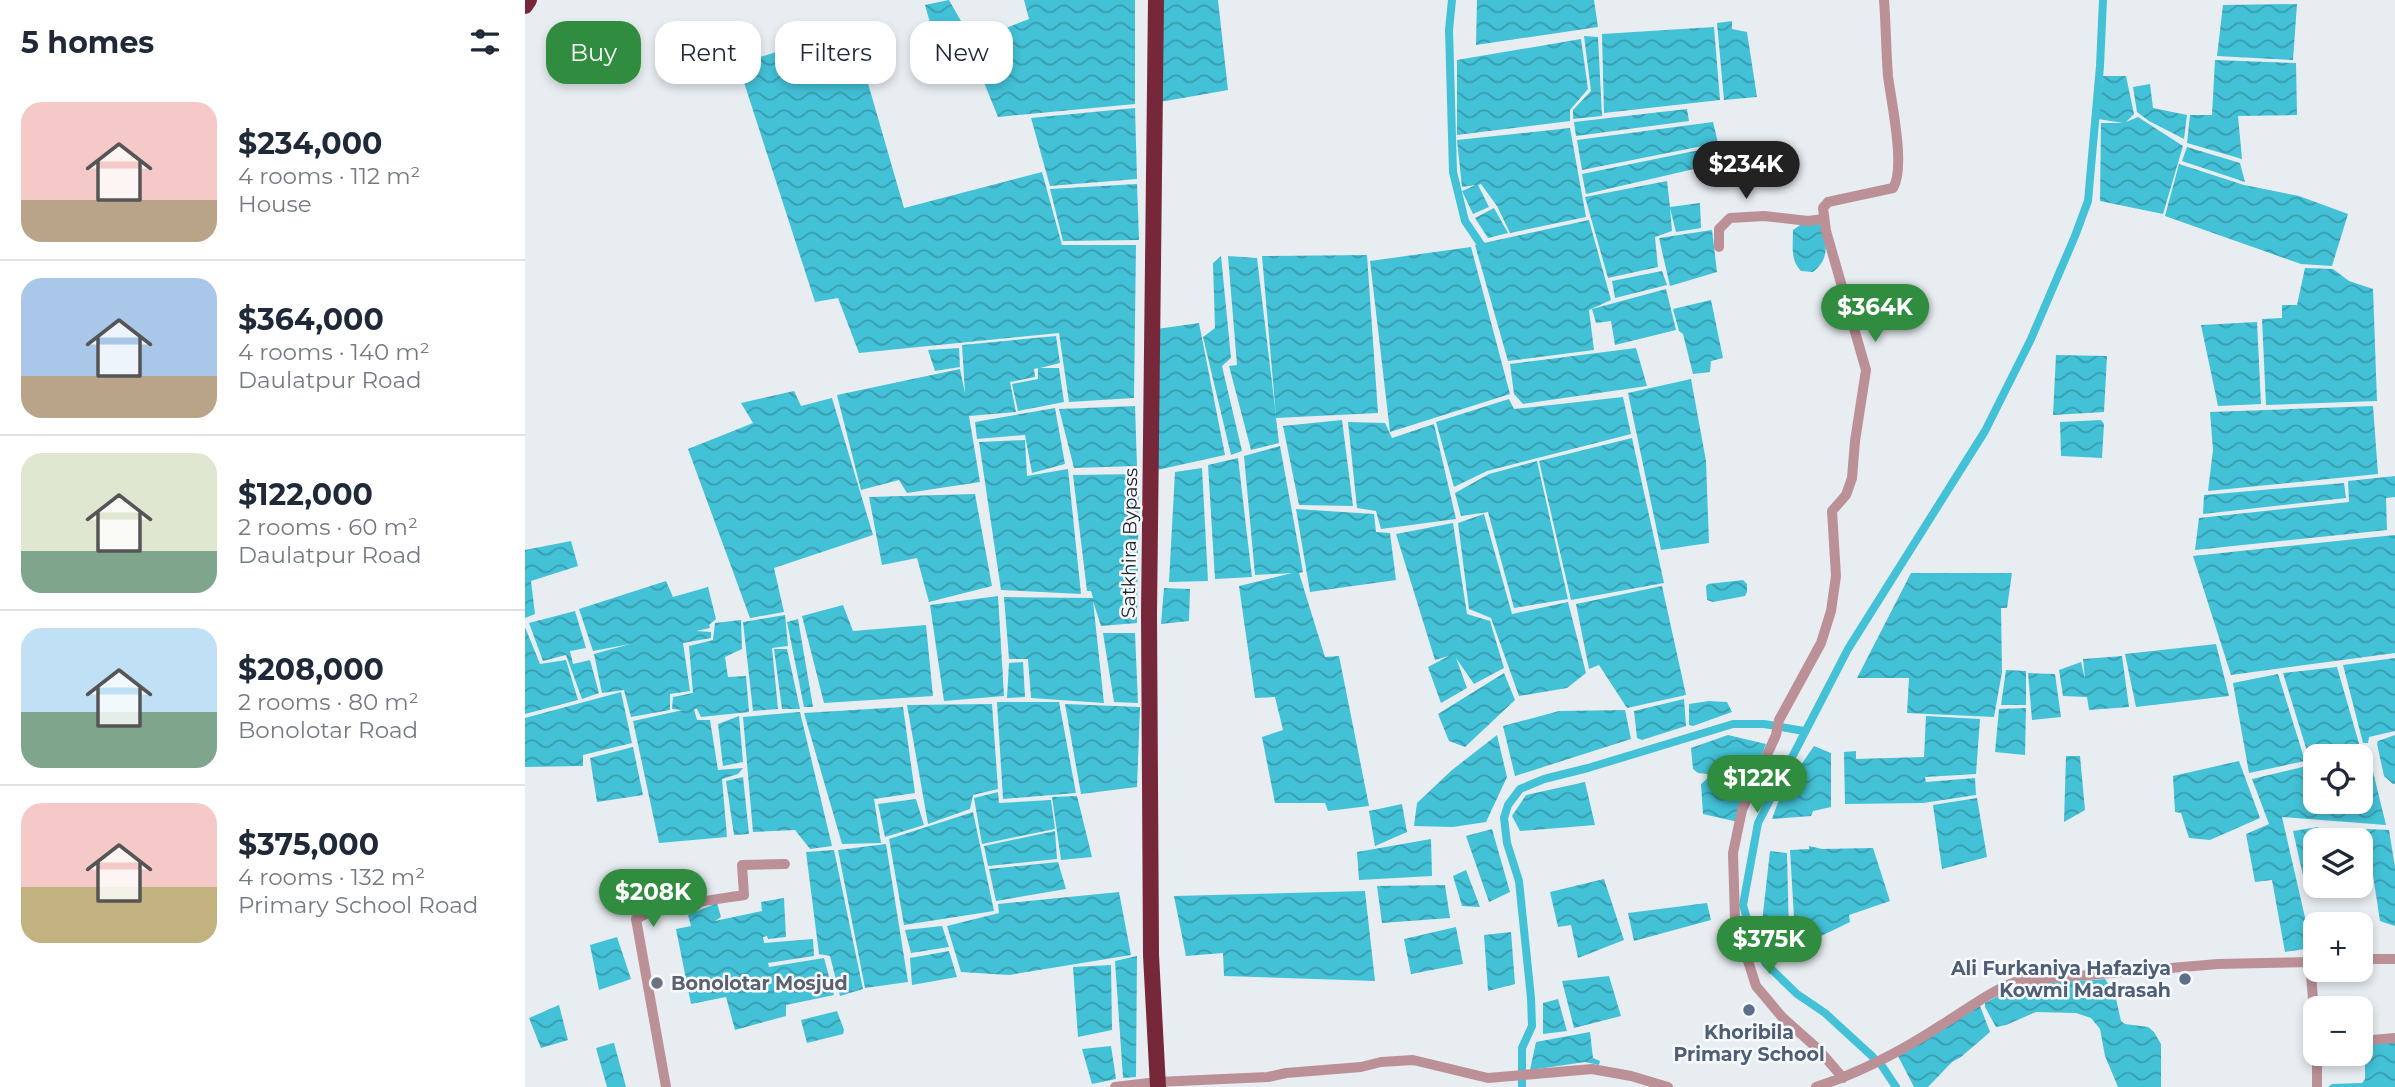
<!DOCTYPE html>
<html lang="en">
<head>
<meta charset="utf-8">
<style>
	:root { --surface:#fff; --page:#f6f6f7; --text:#1f2937; --muted:#747a83; --line:#e0e1e3; --accent:#308d3f }
	body { margin:0; font-family:Montserrat,sans-serif; background:var(--page); color:var(--text); height:100vh; display:flex; flex-direction:column; font-size:26px; white-space:nowrap }
	* { box-sizing:border-box; margin:0 }
	p { font-size:23px; color:var(--muted) }
	.icon { flex:none; width:38px; height:38px; fill:none; stroke:currentColor; stroke-width:2; stroke-linecap:round; stroke-linejoin:round }
	.map { position:relative; flex:1; overflow:hidden }
	.details { display:flex; flex-direction:column; background:var(--surface); width:525px }
	.details>* { flex:none }
	.guide { position:absolute; left:21px; top:21px; width:665px; height:63px; display:flex; gap:14px }
	.tools { position:absolute; left:1778px; top:744px; display:grid; gap:14px }
	.tools a { display:grid; place-items:center; width:70px; height:70px; border-radius:14px; background:var(--surface); box-shadow:0 4px 10px #0003; font-size:35px }
	.price { position:absolute; translate:-50% -60px; padding:0 16px; border-radius:24px; background:var(--accent); color:#fff; font-size:23px; line-height:46px; filter:drop-shadow(0 2px 4px #0008) }
	.price::after { content:''; position:absolute; left:50%; top:42px; width:21px; height:16px; margin-left:-10px; background:inherit; clip-path:polygon(0 0,100% 0,50% 100%) }
	.price.selected { background:#222; color:#fff }
	ul { padding:0; list-style:none }
	li { display:flex; align-items:center; gap:21px; height:175px; padding:0 21px }
	li+li { border-top:2px solid var(--line) }
	li span { display:grid; place-items:center; flex:none; width:196px; height:140px; border-radius:21px; color:#555 }
	li>.icon { margin-inline-start:auto }
	span .icon { width:84px; height:84px; fill:#fffc; stroke-width:1 }
	li b { font-size:30px }
	h2 { display:flex; justify-content:space-between; align-items:center; height:84px; padding:0 21px; font-size:30px }
	.pill { padding:0 24px; border-radius:21px; background:var(--surface); box-shadow:0 4px 10px #0003; font-size:24px; line-height:63px }
	.pill.selected { background:var(--accent); color:#fff }
	main { display:flex; flex:1; min-height:0 }
	.map>svg:first-child { display:block }
	.water { fill:url(#water-waves) }
	.lines { fill:none; stroke-linecap:round; stroke-linejoin:round }
	.canal { stroke:#43c1d7; stroke-width:8 }
	.minor { stroke:#bb9197; stroke-width:10 }
	.highway { stroke:#77273a; stroke-width:16 }
	.service-dot { fill:#5c6f8a; stroke:#f6fafe; stroke-width:2.5 }
	.worship-dot { fill:#6b7280; stroke:#f6fafe; stroke-width:2.5 }
	.labels { text-anchor:middle; stroke-width:5; stroke-linejoin:round; paint-order:stroke }
	.street-label { font-size:19px; fill:#202224; stroke:#f6fafe }
	.service-label { font-size:19px; font-weight:bold; fill:#4e5e75; stroke:#f6fafe; text-anchor:end }
	.worship-label { font-size:19px; font-weight:bold; fill:#5b616d; stroke:#f6fafe; text-anchor:start }
</style>
</head>
<body>
<main>
<section class="details">
<h2>5 homes<svg class="icon" aria-label="filters" viewBox="0 0 24 24"><path d="M4 7h16M4 17h16"/><circle cx="9" cy="7" r="2"/><circle cx="15" cy="17" r="2"/></svg></h2>
<ul>
<li><span style="background:linear-gradient(#f6c9c9 70%,#b9a48a 0)"><svg class="icon" aria-label="home" viewBox="0 0 24 24"><path d="M3 11l9-7 9 7M6 9v11h12V9"/></svg></span><div><b>$234,000</b><p>4 rooms · 112 m²</p><p>House</p></div></li>
<li><span style="background:linear-gradient(#a9c7e8 70%,#b9a48a 0)"><svg class="icon" aria-label="home" viewBox="0 0 24 24"><path d="M3 11l9-7 9 7M6 9v11h12V9"/></svg></span><div><b>$364,000</b><p>4 rooms · 140 m²</p><p>Daulatpur Road</p></div></li>
<li><span style="background:linear-gradient(#dfe7d0 70%,#7fa58c 0)"><svg class="icon" aria-label="home" viewBox="0 0 24 24"><path d="M3 11l9-7 9 7M6 9v11h12V9"/></svg></span><div><b>$122,000</b><p>2 rooms · 60 m²</p><p>Daulatpur Road</p></div></li>
<li><span style="background:linear-gradient(#bfe0f5 60%,#7fa58c 0)"><svg class="icon" aria-label="home" viewBox="0 0 24 24"><path d="M3 11l9-7 9 7M6 9v11h12V9"/></svg></span><div><b>$208,000</b><p>2 rooms · 80 m²</p><p>Bonolotar Road</p></div></li>
<li><span style="background:linear-gradient(#f6c9c9 60%,#c2b280 0)"><svg class="icon" aria-label="home" viewBox="0 0 24 24"><path d="M3 11l9-7 9 7M6 9v11h12V9"/></svg></span><div><b>$375,000</b><p>4 rooms · 132 m²</p><p>Primary School Road</p></div></li>
</ul>
</section>
<div class="map">
<svg width="1870" height="1087" viewBox="0 0 1870 1087">
	<defs>
		<pattern id="water-waves" width="16" height="10" patternUnits="userSpaceOnUse" patternTransform="scale(1.75)"><rect width="16" height="10" fill="#43c1d7"/><path d="M0 5q4-4 8 0t8 0" fill="none" stroke="#389cae"/></pattern>
	</defs>
	<rect width="100%" height="100%" fill="#e8edf2"/>
	<path class="water" d="M424 0 436 21 407 30 400 5Z
		M499 0H610V104L473 117 443 43 504 19Z
		M637 0H693L703 90 635 102Z
		M952 0H1069L1073 27 951 45Z
		M1772 4 1768 60 1692 56 1698 5Z
		M1207 21V29L1222 32 1232 97 1199 100 1192 23Z
		M1189 27 1195 100 1079 113 1077 34Z
		M327 28 379 208 517 172 537 245H611L609 398 544 402 534 333 334 353 313 298 290 302 213 64Z
		M1059 36 1073 37 1077 116 1048 119V110L1066 91Z
		M1056 39 1063 89 1045 110V121L932 135V60Z
		M1690 60 1771 63 1772 115 1713 116 1717 159 1662 143 1665 115H1687Z
		M1578 76H1601L1609 114 1601 122 1613 117 1658 146 1638 214 1575 201 1576 123H1598L1573 119Z
		M1625 84 1628 108 1662 115 1659 139 1624 121 1612 112 1608 87Z
		M610 108 612 179 525 186 506 118Z
		M1162 109 1164 121 1051 136 1049 122Z
		M1188 122 1193 143 1057 170 1052 140Z
		M1045 128 1061 217 985 233 972 206 956 184 953 185 964 207 948 214 937 191 951 185 937 187 932 140Z
		M1194 146 1195 163 1061 194 1057 174Z
		M1662 147 1715 163 1720 182 1657 161Z
		M1654 164 1719 185 1774 196 1823 214 1807 266 1776 264 1640 216Z
		M1142 181 1145 207 1175 203 1176 228 1151 232 1145 208 1147 231 1130 237 1133 267 1083 278 1060 197Z
		M612 184 614 240 538 241 525 189Z
		M969 208 983 233 963 238 950 218Z
		M1064 220 1086 300 1064 310 1069 350 983 361 950 245Z
		M1278 223H1296C1301 242 1306 258 1288 272L1276 271C1265 260 1268 245 1268 230Z
		M1187 230 1192 272 1145 286 1134 238Z
		M946 247 985 394 865 432 845 261Z
		M842 255 853 413 751 418 754 443 726 450 704 366 712 365 703 256 732 258 751 416 737 256Z
		M696 256 706 358 697 366 717 451 706 455 678 337 690 328 688 263Z
		M1780 268 1808 269 1824 281 1848 289 1852 401 1741 405 1737 319 1757 318V305H1772Z
		M1137 271 1142 285 1090 298 1087 281Z
		M1141 289 1151 330 1090 345 1086 321 1071 323 1067 309Z
		M1186 300 1198 358 1186 361 1185 372 1168 374 1158 334 1154 331 1148 309Z
		M1732 322 1736 404 1693 406 1676 325Z
		M674 323 700 455 632 470V329Z
		M531 336 535 363 515 368H534L539 402 493 411 487 384 513 379V368L509 369 510 377 485 382 491 412 444 416 455 482 382 493 374 480 336 490 312 395 435 369 440 393 437 345Z
		M434 348 435 367 410 371 403 350Z
		M1111 348 1122 386 998 404 989 394 985 364Z
		M1531 355 1582 356 1579 412 1528 415Z
		M1166 379 1181 461 1184 543 1136 550 1103 393Z
		M269 391 276 406 307 398 348 535 249 568 259 612 225 618 163 449 228 423 216 403Z
		M1098 397 1106 434 962 471 929 487 911 422 984 399 989 409Z
		M610 406 612 466 549 468 534 409Z
		M1848 406 1853 474 1683 491 1688 450 1685 412Z
		M530 408 540 464 507 473 500 435 452 439 450 422Z
		M817 420 828 506 774 505 758 426Z
		M1576 420 1579 424 1577 458 1536 456 1535 422Z
		M823 422 860 423 867 438 909 424 931 519 856 529 851 511 832 508Z
		M1107 438 1139 583 1046 600 1014 461Z
		M500 440 502 476 543 469 556 594 476 590 454 442Z
		M755 446 778 572 774 573 800 657 814 656 844 806 803 811 800 803H750L737 737 758 730 750 697 730 698 714 586 767 573 730 575 719 456Z
		M713 458 727 577 690 579 683 465Z
		M1012 461 1043 599 989 608 963 512 936 516 930 493 964 474Z
		M677 468 683 581 644 582 650 472Z
		M614 474 612 623 576 626 568 601 579 703 506 698 503 659H484L479 597 568 598 566 591H562L548 475Z
		M1870 476V497L1861 498 1862 530 1670 550 1674 518 1824 502 1823 481Z
		M1819 483 1821 498 1678 514 1679 495Z
		M450 494 467 586 404 602 392 558 357 565 344 497Z
		M771 509 849 514 851 532 865 533 871 580 785 592Z
		M959 514 987 614 1043 602 1061 673 1042 688 994 696 966 618 944 609 933 523Z
		M928 523 942 614 965 621 979 668 949 684 931 658 942 688 916 703 903 667 924 656 910 660 871 534Z
		M1870 535V653L1706 675 1668 556Z
		M46 541 53 566 6 581 10 614 0 618V550Z
		M1386 573H1487L1482 608H1476L1477 672 1469 717 1382 713 1384 678H1332Z
		M1218 580 1222 584V592L1220 596 1188 602 1182 600 1181 586 1183 584Z
		M141 581 148 597 183 587 191 619 184 625 185 628 171 631 186 632V638L158 643 165 691 145 694V710L106 717 99 690 77 693 69 654 105 644 68 651 54 609Z
		M1137 586 1161 695 1102 708 1074 665 1064 669 1051 604Z
		M639 588 665 589 664 621 636 624Z
		M473 596 479 696 419 701 405 605Z
		M318 605 328 631 401 625 408 696 299 703 277 616Z
		M50 611 61 648 45 651 48 664 65 660 74 693 57 699 41 655 18 661 4 623Z
		M260 615 263 646 247 648 253 709 228 711 218 622Z
		M273 619 288 707H279L262 622Z
		M216 620 217 649 200 657 203 677 221 676 224 712 176 717 172 709H169L172 720H185L193 770 218 768 213 774 197 779 202 837 134 843 108 721 158 710 147 709 148 697 168 693 164 646 188 640 190 623Z
		M0 627 15 664 41 660 53 700 0 714Z
		M578 633H610L613 703 589 702Z
		M1691 644 1704 696 1611 707 1600 654Z
		M249 649H262L275 709H257Z
		M1597 656 1604 707 1564 710 1562 697 1538 696 1534 670 1556 662 1560 679 1558 659Z
		M1870 658V731L1844 737 1843 743H1838L1818 665Z
		M498 662 500 697 482 698 484 663Z
		M1812 667 1835 747 1803 756H1790V760L1785 761 1758 673Z
		M1481 670 1501 671V705H1476Z
		M979 673 990 700 940 747 924 741 913 714Z
		M1503 673 1530 674 1536 717 1507 720Z
		M1753 674 1780 761 1724 773 1708 683Z
		M96 692 107 743 58 755V766L0 767V718Z
		M1159 699 1161 726 1117 740 1112 738 1109 711Z
		M1184 701 1202 702 1207 712 1168 726 1164 725V704Z
		M472 702H534L551 793 478 799Z
		M467 704 473 789 448 795 445 809 403 824 382 705Z
		M540 704 615 707 612 787 556 794Z
		M378 707 390 793 349 799 356 843 317 844 279 713Z
		M1501 708 1500 755 1470 752 1474 709Z
		M1100 710 1106 739 990 776 978 726 1034 711Z
		M275 712 307 846 285 849 270 830 228 832 218 717Z
		M214 716 218 762 198 766 193 724Z
		M1401 716 1455 719 1451 774 1400 777 1401 782 1450 778 1451 795 1398 803 1320 804 1319 752 1331 751V759L1399 757Z
		M972 735 982 777 961 822 928 827 889 826 892 803 927 770Z
		M1203 735 1241 744 1227 779 1173 773 1168 769 1166 748Z
		M1870 735V784H1868L1859 776 1852 744 1853 741Z
		M1289 746 1306 753V807L1288 811 1286 816 1247 819 1256 794Z
		M108 747 118 795 72 802 65 758Z
		M1843 751 1861 825 1757 817 1787 948 1760 952 1747 880 1730 882 1721 834 1744 824 1727 779 1790 764V802H1836V756H1823Z
		M1541 756H1555L1560 810 1539 822Z
		M1714 761 1735 818 1685 840 1664 838 1656 813 1650 812 1648 776Z
		M218 777 224 834 209 835 201 781Z
		M1183 778 1222 787 1213 822 1178 814 1176 784Z
		M1060 782 1070 825 995 831 987 816 1001 795Z
		M473 792 474 803 526 800 530 829 457 844 449 798Z
		M552 796 567 857 536 860 527 797Z
		M1452 798 1462 857 1417 869 1408 805Z
		M391 799 399 825 360 837 353 804Z
		M877 804 882 832 850 846 844 811Z
		M448 812 469 911 379 925 364 839Z
		M1793 827 1795 840H1790V886H1805L1781 889 1768 831Z
		M967 829 985 892 964 902 941 836Z
		M1841 829 1864 830 1870 867V926L1855 921Z
		M530 831 532 859 463 866 459 846Z
		M906 839 907 876 834 880 832 852Z
		M361 844 383 982 340 988 313 850Z
		M1284 846 1297 849 1348 848 1365 901 1324 915 1325 922 1292 938 1291 927 1270 934 1265 850 1284 849Z
		M309 850 338 989 315 996 305 956 294 954 281 852Z
		M1245 851 1262 853 1264 935 1235 940Z
		M533 862 541 889 471 901 464 869Z
		M941 870 955 907 937 906 928 876Z
		M1079 879 1099 940 1053 958 1046 925 1033 927 1025 892Z
		M920 885 925 918 857 923 852 886Z
		M840 891 850 981 699 976 698 953 661 956 649 896Z
		M594 892 606 955 484 975 436 972 422 926 474 913 473 904Z
		M259 898 261 937 243 939 242 936 238 937 239 943 288 939 289 956 243 963 244 967 299 958 309 995 261 1005V1016L210 1030 201 997 166 1004 151 929 166 926 163 915 192 903 196 917 190 921 237 911 236 902Z
		M1182 903 1186 920 1109 941 1103 913Z
		M417 926 424 947 386 953 380 930Z
		M931 927 938 964 886 974 879 939Z
		M986 932 990 984 963 991 959 935Z
		M92 937 106 979 74 990 65 945Z
		M424 951 432 977 387 985 385 958Z
		M612 956 611 1077 598 1078 590 961Z
		M586 965 587 1030 553 1037 548 967Z
		M1084 976 1096 1016 1049 1028 1037 981Z
		M1580 979 1590 994 1596 1021 1600 1024 1623 1027 1629 1032 1636 1044V1087H1593L1580 1056 1575 1029 1566 1018 1551 1013 1511 1012 1481 1025 1471 1027 1460 1007V1003L1493 985Z
		M1033 999 1042 1031 1018 1034V1003Z
		M34 1005 43 1040 16 1048 4 1018Z
		M1455 1006 1465 1032 1436 1057 1427 1062 1403 1087H1389L1373 1056Z
		M312 1011 319 1030 318 1034 282 1043 276 1020Z
		M1065 1032 1068 1058 1075 1061 1074 1065 1060 1062 1005 1070 1011 1042Z
		M1870 1042V1087H1803L1807 1084 1837 1083 1840 1079V1045Z
		M88 1043H89L101 1087H82L71 1048Z
		M586 1046 591 1079 567 1084 557 1049Z"/>
	<g class="lines">
		<path class="canal" d="M927 0 924 30 928 172 940 221 961 252
			M1348 1057 1300 1013 1272 994 1241 964 1227 937 1218 905 1233 823 1323 649 1460 431 1506 339 1550 236 1563 201 1575 66 1578 0
			M1357 1066 1371 1087
			M997 1087V1048L1007 1026 1006 998 994 881 982 843 979 818 983 805 995 789 1019 779 1063 768 1208 724H1239L1279 731"/>
		<path class="minor" d="M1194 247V229L1205 218 1239 216 1283 221 1298 219
			M1836 959H1870
			M1785 962 1790 1024
			M1836 1041 1870 1038
			M1792 1054V1087
			M1318 1078 1293 1049 1257 1017 1231 986 1210 920 1208 853 1217 810 1251 735 1254 720 1296 643 1306 611 1311 576 1307 511 1321 495 1327 478 1330 441 1341 370 1301 231 1298 208 1303 202 1368 188C1381 168 1366 101 1363 76 1361 51 1361 25 1359 0
			M141 1087 111 919C129 907 195 899 219 895L217 865 260 864
			M590 1087 632 1082 743 1077 761 1073 836 1067 856 1062 888 1060 963 1078 1067 1069 1106 1076 1143 1087
			M1291 1087C1337 1072 1377 1051 1418 1024 1443 1009 1465 991 1493 981L1693 964 1790 962"/>
		<path class="highway" d="M631 0 624 614 626 955 633 1087
			M0 6 4 0"/>
	</g>
	<g class="service-dot">
		<circle cx="1660" cy="979" r="7"/>
		<circle cx="1224" cy="1010" r="7"/>
	</g>
	<circle class="worship-dot" cx="132" cy="983" r="7"/>
	<g class="labels">
		<g class="street-label">
			<text transform="translate(604 543) rotate(-89)" y="7">Satkhira Bypass</text>
		</g>
		<g class="service-label">
			<text x="1646" y="975">Ali Furkaniya Hafaziya<tspan x="1646" dy="22">Kowmi Madrasah</tspan></text>
			<text x="1224" y="1039" text-anchor="middle">Khoribila<tspan x="1224" dy="22">Primary School</tspan></text>
		</g>
		<g class="worship-label">
			<text x="146" y="990">Bonolotar Mosjud</text>
		</g>
	</g>
</svg>
<div class="tools">
<a><svg class="icon" aria-label="locate" viewBox="0 0 24 24"><circle cx="12" cy="12" r="6"/><path d="M12 2v4M12 18v4M2 12h4M18 12h4"/></svg></a>
<a><svg class="icon" aria-label="layers" viewBox="0 0 24 24"><path d="M12 4l9 5-9 5-9-5zM3 14l9 5 9-5"/></svg></a>
<a>+</a>
<a>−</a>
</div>
<b class="price selected" style="left:1221px;top:201px">$234K</b>
<b class="price" style="left:1350px;top:344px">$364K</b>
<b class="price" style="left:1232px;top:815px">$122K</b>
<b class="price" style="left:128px;top:929px">$208K</b>
<b class="price" style="left:1244px;top:976px">$375K</b>
<div class="guide">
<a class="pill selected">Buy</a>
<a class="pill">Rent</a>
<a class="pill">Filters</a>
<a class="pill">New</a>
</div>
</div>
</main>
</body>
</html>
